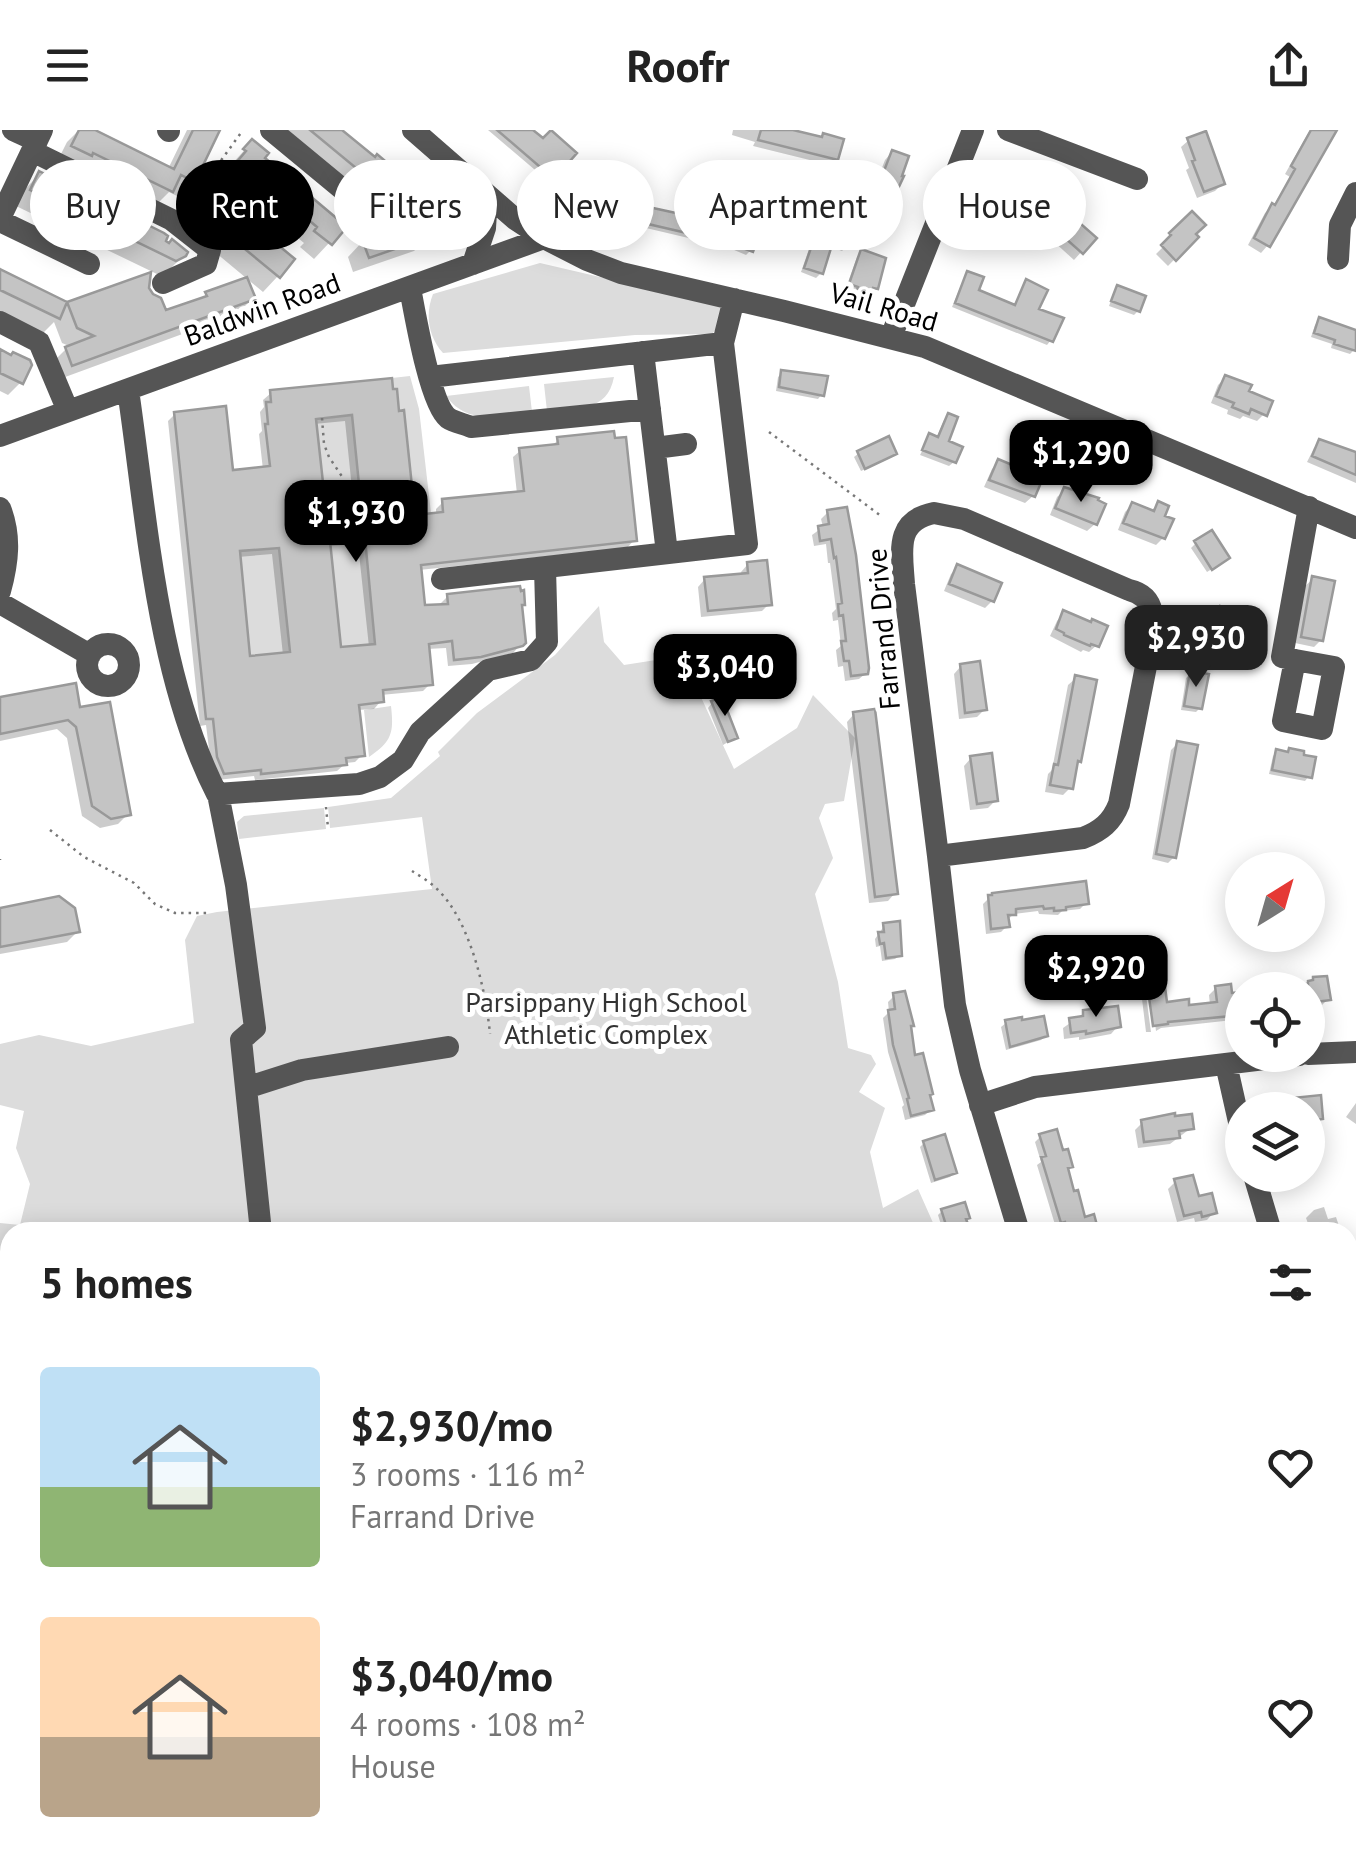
<!DOCTYPE html>
<html lang="en">
<head>
<meta charset="utf-8">
<style>
	:root { --surface:#fff; --page:#f6f6f6; --text:#222; --muted:#767676; --accent:#000 }
	body { margin:0; font-family:"PT Sans",sans-serif; background:var(--page); color:var(--text); height:100vh; display:flex; flex-direction:column; font-size:38px; white-space:nowrap }
	* { box-sizing:border-box; margin:0 }
	p { font-size:32px; color:var(--muted) }
	.icon { flex:none; width:55px; height:55px; fill:none; stroke:currentColor; stroke-width:2; stroke-linecap:round; stroke-linejoin:round }
	.map { position:relative; flex:1; overflow:hidden }
	.sheet { position:absolute; left:0px; top:1092px; width:1358px; height:642px; display:flex; flex-direction:column; background:var(--surface); border-radius:30px 30px 0 0; box-shadow:0 5px 25px #0003 }
	.sheet>* { flex:none }
	.top-card { position:absolute; left:30px; top:30px; width:1298px; height:90px; display:flex; gap:20px }
	.needle { width:65px; rotate:37deg }
	.fabs { position:absolute; left:1225px; top:722px; display:grid; gap:20px }
	.fabs a { display:grid; place-items:center; width:100px; height:100px; border-radius:50%; background:var(--surface); box-shadow:0 5px 25px #0003; font-size:50px }
	.price { position:absolute; translate:-50% -85px; padding:0 22px; border-radius:20px; background:var(--accent); color:#fff; font-size:32px; line-height:65px; filter:drop-shadow(0 2px 5px #0008) }
	.price::after { content:''; position:absolute; left:50%; top:60px; width:30px; height:22px; margin-left:-15px; background:inherit; clip-path:polygon(0 0,100% 0,50% 100%) }
	.price.selected { background:#222; color:#fff }
	ul { padding:0; list-style:none }
	li { display:flex; align-items:center; gap:30px; height:250px; padding:0 40px }
	li span { display:grid; place-items:center; flex:none; width:280px; height:200px; border-radius:10px; color:#555 }
	li>.icon { margin-inline-start:auto }
	span .icon { width:120px; height:120px; fill:#fffc; stroke-width:1 }
	li b { font-size:42px }
	h2 { display:flex; justify-content:space-between; align-items:center; height:120px; padding:0 40px; font-size:42px }
	.chip { padding:0 35px; border-radius:45px; background:var(--surface); box-shadow:0 5px 25px #0003; font-size:35px; line-height:90px }
	.chip.selected { background:var(--accent); color:#fff }
	header { display:flex; justify-content:space-between; align-items:center; height:130px; padding:0 40px; background:var(--surface); font-size:45px; font-weight:700 }
	.map>svg:first-child { display:block }
	.green { fill:#dcdcdc }
	.shadow { fill:#0003; fill-rule:evenodd }
	.building { fill:#c4c4c4; stroke:#999; stroke-width:2.5; fill-rule:evenodd }
	.lines { fill:none; stroke-linecap:round; stroke-linejoin:round }
	.path { stroke:#777; stroke-width:2.5; stroke-dasharray:2.5 5; stroke-linecap:butt }
	.minor { stroke:#555; stroke-width:22 }
	.labels { text-anchor:middle; stroke-width:10; stroke-linejoin:round; paint-order:stroke }
	.street-label { font-size:28px; fill:#000; stroke:#fff }
	.park-label { font-size:28px; fill:#333; stroke:#fff }
</style>
</head>
<body>
<header><svg class="icon" aria-label="menu" viewBox="0 0 24 24"><path d="M4 6h16M4 12h16M4 18h16"/></svg>Roofr<svg class="icon" aria-label="share" viewBox="0 0 24 24"><path d="M12 15V3M7 8l5-5 5 5M5 13v7h14v-7"/></svg></header>
<div class="map">
<svg width="1356" height="1733" viewBox="0 0 1356 1733">
	<rect width="100%" height="100%" fill="#fff"/>
	<path class="green" d="M540 133 724 176 718 197 712 204 635 205 443 223C428 206 425 184 433 164Z
		M410 246 419 279 431 383 415 385 404 281H399L397 260 393 259 392 248Z
		M614 247C607 283 577 277 547 281L544 254Z
		M529 256 532 282C500 286 468 296 446 266Z
		M352 285 363 394 328 398 316 289Z
		M365 408 375 514 341 517 330 411Z
		M279 418 289 522 250 526 240 421Z
		M599 476 604 512 624 535 688 525H709L718 554 700 565 734 639 797 598 813 565 855 608 844 671 825 674 819 688 833 728 815 764 838 852 848 918 871 925 876 934 859 962 885 978 870 1022 883 1078 918 1059 934 1095 930 1102H10V1189L0 1194V1093L20 1095 30 1054 16 1018 24 981 0 975V914L39 905 91 916 194 893 185 810 197 786 217 782 432 759 422 687 330 698 328 677 391 668 440 626 438 622 477 583 555 525Z
		M391 576C394 603 392 611 369 627L364 580Z
		M324 678 326 699 239 709 237 692 244 686Z"/>
	<path class="shadow" d="M79 0H90L168 39 187 0H221L214 7 193 50 177 66 169 62 155 76 57 32 67 12Z
		M278 0H339L426 98 429 106 414 121 353 142 348 127 363 111 397 100Z
		M488 0H524L573 24 548 51Z
		M733 0H789L821 9 836 29 833 32 847 35 842 52 835 59 826 57 830 40 834 36 753 16 755 12 732 5Z
		M1310 0H1334L1268 115 1261 123 1248 115 1265 83 1273 77 1290 47 1285 44Z
		M1189 10 1222 54 1215 61 1197 68 1186 40 1189 38 1181 17Z
		M252 12 262 28 344 97 314 129 300 117 304 113 238 59 223 77 278 146 263 162 198 108 189 90 232 38 230 36Z
		M892 22 887 77 880 84 866 79 885 30Z
		M593 43 624 83 617 90 576 73 586 50Z
		M40 44 163 112 184 125 168 141 159 145 16 76 24 60Z
		M1007 50 1001 106 994 113 980 108 990 76 994 72 999 57Z
		M1054 71 1093 109 1074 130 1042 101 1047 94 1043 90 1047 78Z
		M742 79 751 120 746 125 727 117 738 84Z
		M653 80 702 106 697 110 646 98 649 85Z
		M1192 84 1193 104 1196 107 1168 136 1156 124 1166 114 1164 112Z
		M841 99 852 103 846 117 842 121 831 117 837 103Z
		M813 115 821 143 816 148 801 142 809 119Z
		M862 122 876 158 864 171 853 167 855 161 846 158 857 127Z
		M0 142 67 175 148 146 146 159 164 183 199 172 207 164 253 168 237 184 57 250 51 234 69 216 62 213 54 192 42 204 0 183Z
		M968 144 975 161 1013 177 1027 152 1035 180 1051 210 1047 215 952 177 964 148Z
		M1118 158 1138 181 1134 185 1109 176 1114 162Z
		M1319 190 1356 203 1354 220 1350 224 1331 218 1332 214 1311 207 1315 195Z
		M0 222 21 252 8 265 0 261Z
		M782 243 822 264 818 269 776 261 778 247Z
		M1225 248 1246 262 1264 284 1257 291 1243 286 1240 289 1227 284 1228 280 1211 273 1218 255Z
		M390 251 413 388 436 385V379L443 372 517 364 513 327 521 320 551 317 558 310 634 410 627 418 419 440 423 477 441 476V473L448 466 520 477 523 512 513 523 472 534 448 536 446 518 427 519 430 554 423 561 381 565V571L374 579 357 580 362 625 355 632 346 633 337 641 255 650 254 646 217 650 211 635 206 595 200 596 168 291 175 284 231 343 263 340 259 304 262 301 260 282 264 277 263 270 271 263ZM345 291 356 398 325 400 314 294ZM358 414 369 517 339 520 328 416ZM272 424 283 525 248 528 238 427Z
		M948 286 945 312 954 332 949 336 920 325 930 306 936 309 944 290Z
		M1320 312 1356 325V353L1307 332 1314 318Z
		M859 323 894 324 890 328 861 341 854 327Z
		M999 332 1033 366 1025 373 984 357 992 339Z
		M1065 360 1095 394 1087 401 1050 385 1057 367Z
		M1133 374 1150 382 1158 374 1162 387 1163 408 1156 415 1118 400 1125 382Z
		M828 382 866 543 859 549 845 551 843 536 838 537 836 520 841 516 838 490 833 491 832 483 836 479 830 433H828L826 414 814 416 812 405 823 397 821 389Z
		M1196 413 1223 432 1207 442 1191 418Z
		M748 434 769 474 762 481 701 487 698 457 705 449 742 446 741 442Z
		M958 437 992 471 985 478 944 461 951 444Z
		M1313 449 1321 510 1314 517 1295 513 1305 456Z
		M1221 478 1235 502 1221 519 1208 514 1217 483Z
		M1064 483 1097 515 1089 522 1083 520 1081 522 1050 506 1057 491Z
		M961 536 984 580 977 587 959 589 954 544Z
		M1191 544 1200 578 1196 582 1181 580 1186 548Z
		M1076 548 1079 630 1075 635 1070 658 1063 665 1045 662 1048 644 1052 640 1068 555Z
		M0 570 78 580 128 684 118 694 100 698 82 686 67 608 57 599 0 611Z
		M712 573 735 608 723 615 708 578Z
		M854 584 895 763 888 771 869 773 847 592Z
		M1177 614 1174 727 1168 733 1152 729 1171 620Z
		M1277 622 1309 646 1305 651 1269 644 1273 626Z
		M971 628 996 670 988 678 970 680 964 636Z
		M989 768 1086 773 1080 779 1062 781 1058 785 1039 784 1038 781 1014 784 1006 791 1007 796 1001 802 986 804 983 774Z
		M0 780 77 802 67 812 0 824Z
		M884 796 900 825 895 829 882 831 880 816 876 817 875 809Z
		M1325 849 1328 869 1321 876 1312 878 1308 882V860H1283L1287 856Z
		M1216 858 1230 866 1242 865V889L1161 898 1156 901 1151 865H1147L1149 862 1165 875 1187 877 1210 875 1209 865Z
		M1146 865 1151 902H1146L1142 869Z
		M894 866 908 898 913 928 931 979 925 985 905 990 902 977 904 975 888 922 883 888 889 882 888 872Z
		M1084 883 1118 896 1111 904 1079 910V907L1064 909 1063 898Z
		M1006 893 1045 906 1041 910 1006 920 1001 897Z
		M1318 967 1321 988 1316 993 1308 994V980H1279L1278 975 1283 971Z
		M1356 973V994L1346 987Z
		M1143 992 1191 998 1170 1014 1138 1018 1135 1000Z
		M1041 1006 1061 1023 1070 1036 1066 1040 1083 1090 1096 1098 1091 1102H1061L1059 1097 1056 1098 1037 1035 1041 1032 1035 1012Z
		M924 1013 954 1043 950 1047 931 1053 920 1017Z
		M1175 1052 1197 1069 1214 1082 1207 1090 1195 1092 1194 1088 1177 1092 1168 1059Z
		M1324 1077 1328 1089 1336 1087 1341 1102H1311L1306 1088 1314 1080Z
		M942 1081 964 1090 968 1102H946L945 1097 942 1098 938 1085Z
		M1356 1169V1212L1355 1213 1348 1201V1175Z
		M10 1301V1324L0 1314V1311Z
		M1356 1485V1516L1352 1514 1354 1511 1348 1507V1496Z
		M1348 1690 1356 1696V1701L1348 1713Z
		M257 1725H276L284 1733H251Z
		M385 1725H401L393 1733Z
		M559 1725H606L610 1729 606 1733H568Z
		M879 1725H897L882 1731Z
		M1144 1725H1166L1169 1731 1167 1733H1130Z
		M1327 1725H1346L1339 1733Z"/>
	<path class="building" d="M79 0H95L174 39 193 0H220L195 52 181 45 173 62 93 23 92 26 71 16Z
		M310 0H342L375 27 377 24 444 81 429 99 432 106 369 128 362 109 419 90Z
		M497 0H533L543 8 551 0 577 23 554 49Z
		M761 0H793L822 7 823 3 844 9 838 30 758 10Z
		M1311 0H1337L1270 117 1254 108 1272 73 1275 75 1295 39 1291 36Z
		M1206 1 1225 54 1204 62 1192 31 1195 30 1187 8Z
		M252 9 269 23 265 28 347 97 332 115 314 101 317 97 254 44 227 76 276 117 278 115 295 129 280 148 211 91 216 85 202 73 246 21 243 19Z
		M892 20 909 26 902 46H904L889 78 872 72Z
		M593 40 633 60 629 68 633 70 626 84 581 65Z
		M39 41 164 103 168 106 166 111 169 113 172 109 188 122 186 126 176 131 30 60Z
		M1006 47 1023 52 1003 107 986 101 996 66 999 67Z
		M1054 68 1074 76V88L1097 108 1083 124 1047 92 1053 85 1049 82Z
		M742 76 758 82 756 87 764 90 753 122 729 113Z
		M653 78 676 83 677 80 685 82 686 79 710 85 704 107 648 94Z
		M1192 81 1206 95 1196 104 1199 107 1176 131 1161 115 1171 105 1169 103Z
		M813 112 831 118 823 144 804 138Z
		M861 119 886 128 878 159 873 158 870 168 856 163 858 157 849 154Z
		M0 139 67 172 60 189 0 160Z
		M967 141 984 147 979 160 1015 175 1026 149 1048 160 1039 179 1064 188 1053 212 955 173Z
		M151 142 149 158 153 164 161 168 166 180 207 166 205 162 247 147 256 169 72 236 65 217 94 206 77 198 67 172Z
		M1117 155 1146 166 1140 182 1111 171Z
		M1319 187 1356 200V221L1334 214 1335 210 1314 203Z
		M0 219 11 225 13 222 30 230 32 235 23 254 0 243Z
		M781 240 828 246 824 266 779 257Z
		M1225 245 1252 255 1249 261 1273 271 1267 286 1251 279 1249 284 1232 277 1234 273 1216 266Z
		M392 248 393 259H397L399 281 404 280 415 385 443 382 442 369 524 361 519 318 558 314 557 307 614 301 615 308 626 307 637 411 421 435 425 475 448 474 447 464 520 456 521 461 524 460 525 475H522L526 513 523 516 481 527 454 530 452 511 429 514 433 555 383 560 384 572 359 575 365 626 346 628 347 635 261 644V640L224 644 217 627 213 589H206L174 282 226 276 233 340 270 336 265 294H268L266 272H271L270 260ZM352 285 363 394 328 398 316 289ZM365 408 375 514 341 517 330 411ZM279 418 290 522 250 526 240 421Z
		M948 283 958 287 949 311 963 317 956 333 922 320 929 303 938 307Z
		M889 306 897 324 865 339 857 321Z
		M1319 309 1356 322V345L1312 326Z
		M998 329 1043 348 1035 367 989 350Z
		M1064 357 1099 368 1098 370 1106 374 1097 395 1055 378Z
		M1158 371 1169 376 1165 386 1174 389 1165 409 1123 393 1132 372 1154 381Z
		M847 377 856 425 869 538 868 544 851 546 849 531H844L841 511H846L843 485 839 486 838 474 842 473 836 427 834 428 831 409 820 411 818 396 829 394 827 380Z
		M1212 400 1230 428 1212 440 1194 411Z
		M767 430 772 475 708 481 704 447 748 443 747 432Z
		M957 434 1002 453 994 472 949 454Z
		M1312 446 1335 451 1323 511 1301 507Z
		M1220 476 1239 482 1236 490 1241 492 1237 503 1232 502 1228 516 1211 510Z
		M1063 480 1091 492 1092 489 1108 496 1099 517 1091 514 1090 516 1064 505V503L1056 499Z
		M980 531 987 580 965 583 960 534Z
		M1190 541 1209 544 1202 579 1184 576Z
		M1075 545 1097 550 1081 632 1078 631 1073 659 1050 655 1054 634 1058 635Z
		M76 553 80 577 110 572 131 685 111 689 92 676 76 597 68 590 0 604V567Z
		M722 567 738 608 728 612 711 571Z
		M875 579 898 764 875 767 853 582Z
		M1177 611 1198 615 1176 728 1156 724Z
		M1289 618 1304 621V625L1316 627 1312 648 1272 640 1276 619 1288 622Z
		M992 623 998 671 977 674 970 626Z
		M1086 751 1089 774 1066 777V780L1054 781V778L1044 779 1043 776 1016 779V785H1008L1010 797 991 799 988 765H992V763Z
		M59 766 75 778 80 802 0 817V778Z
		M900 791 902 826 886 828 884 813 880 814 878 802H884L883 793Z
		M1327 846 1331 870 1308 873V851L1313 850V847Z
		M1231 854 1232 863 1242 862V885L1168 892V894L1153 896 1148 860 1165 857 1167 872 1189 869V875L1217 872 1215 856Z
		M905 861 914 896H911L915 925 923 923 933 964 930 965 934 980 911 986 907 969 909 968 893 915 888 880 895 879 893 863Z
		M1118 876 1121 897 1086 904V901L1071 903 1069 888 1083 886V880Z
		M1044 886 1048 906 1010 917 1005 890 1022 887V890Z
		M1321 965 1323 989 1308 991V980H1283L1282 969Z
		M1175 983V986L1192 984 1194 999 1179 1001 1180 1008 1144 1012 1141 990Z
		M1057 999 1063 1020 1068 1019 1073 1037 1068 1038 1074 1061 1078 1060 1085 1087 1094 1084 1098 1099 1085 1102H1068L1065 1092 1061 1093 1041 1027 1046 1026 1039 1004Z
		M945 1004 957 1043 935 1050 923 1011Z
		M1193 1045 1199 1066 1212 1063 1217 1083 1202 1087 1201 1082 1184 1086 1174 1049Z
		M965 1072 970 1088 966 1089 971 1102H951L949 1094 946 1095 941 1079Z"/>
	<g class="lines">
		<path class="path" d="M186 79 243 0
			M322 288 324 314 329 327 343 348 347 370 357 383 359 395
			M769 302 881 386
			M326 677 328 698
			M50 700 84 727 134 753 155 774 175 783H207
			M0 729V730
			M412 741C420 746 430 752 437 759 470 790 486 861 490 904"/>
		<path class="minor" d="M13 0 37 11
			M168 0 169 1
			M271 0 375 86
			M413 0 515 89 544 108 587 130 621 143 784 181 925 217 1356 398
			M1008 0 1137 49
			M32 21 172 90 210 120 206 134 163 153
			M0 88 42 0
			M0 91 89 134
			M1338 129 1340 95 1356 63
			M473 134 485 98 487 65
			M410 158C415 184 430 274 448 288 454 292 464 294 471 297L650 279
			M0 192 39 212 68 281
			M891 207 973 0
			M643 222 667 423
			M430 247 723 213
			M128 260C147 389 157 547 217 664L359 654 380 647 403 630 420 602 488 540 531 530 547 512 545 438
			M0 306 544 108
			M655 318 686 314
			M0 378C11 406 8 432 0 461
			M934 383 964 389 1129 460C1160 467 1153 497 1149 521L1119 674C1112 692 1101 701 1083 708L938 726 904 454C902 422 894 391 934 383Z
			M442 449 747 414 723 213 734 169
			M0 473 90 525
			M87 535a21 21 0 1 1 42 0a21 21 0 1 1-42 0Z
			M1295 530 1334 537 1322 599 1283 591 1295 530 1282 527 1309 377
			M218 664 236 755 255 898 241 910 261 1102
			M938 726 955 875 970 940 1019 1102
			M1308 924 1356 922
			M1226 934 1242 1005
			M246 958 302 940 448 917
			M980 975 1035 957 1299 925
			M1254 1045 1271 1102
			M1348 1257 1356 1264
			M0 1408 10 1418
			M1348 1559 1356 1564
			M1348 1603 1356 1590
			M0 1683 10 1692
			M45 1725 54 1733
			M339 1725 347 1733
			M675 1725 684 1733
			M762 1733 769 1725
			M1247 1733 1255 1725"/>
	</g>
	<g class="labels">
		<g class="street-label">
			<text transform="translate(884 177) rotate(16)" y="10">Vail Road</text>
			<text transform="translate(262 179) rotate(-20)" y="10">Baldwin Road</text>
			<text transform="translate(883 499) rotate(-95)" y="10">Farrand Drive</text>
		</g>
		<g class="park-label">
			<text x="606" y="882">Parsippany High School<tspan x="606" dy="32">Athletic Complex</tspan></text>
		</g>
	</g>
</svg>
<div class="fabs">
<a><svg class="needle" viewBox="-14 -14 28 28"><path d="M0-13l5 13h-10z" fill="#e53935"/><path d="M0 13l5-13h-10z" fill="#767676"/></svg></a>
<a><svg class="icon" aria-label="locate" viewBox="0 0 24 24"><circle cx="12" cy="12" r="6"/><path d="M12 2v4M12 18v4M2 12h4M18 12h4"/></svg></a>
<a><svg class="icon" aria-label="layers" viewBox="0 0 24 24"><path d="M12 4l9 5-9 5-9-5zM3 14l9 5 9-5"/></svg></a>
</div>
<b class="price" style="left:1081px;top:375px">$1,290</b>
<b class="price" style="left:356px;top:435px">$1,930</b>
<b class="price selected" style="left:1196px;top:560px">$2,930</b>
<b class="price" style="left:725px;top:589px">$3,040</b>
<b class="price" style="left:1096px;top:890px">$2,920</b>
<div class="top-card">
<a class="chip">Buy</a>
<a class="chip selected">Rent</a>
<a class="chip">Filters</a>
<a class="chip">New</a>
<a class="chip">Apartment</a>
<a class="chip">House</a>
</div>
<section class="sheet">
<h2>5 homes<svg class="icon" aria-label="filters" viewBox="0 0 24 24"><path d="M4 7h16M4 17h16"/><circle cx="9" cy="7" r="2"/><circle cx="15" cy="17" r="2"/></svg></h2>
<ul>
<li><span style="background:linear-gradient(#bfe0f5 60%,#8fb573 0)"><svg class="icon" aria-label="home" viewBox="0 0 24 24"><path d="M3 11l9-7 9 7M6 9v11h12V9"/></svg></span><div><b>$2,930/mo</b><p>3 rooms · 116 m²</p><p>Farrand Drive</p></div><svg class="icon" aria-label="heart" viewBox="0 0 24 24"><path d="M12 20l-8-8c-3-5 5-10 8-4 3-6 11-1 8 4z"/></svg></li>
<li><span style="background:linear-gradient(#ffd9b3 60%,#b9a48a 0)"><svg class="icon" aria-label="home" viewBox="0 0 24 24"><path d="M3 11l9-7 9 7M6 9v11h12V9"/></svg></span><div><b>$3,040/mo</b><p>4 rooms · 108 m²</p><p>House</p></div><svg class="icon" aria-label="heart" viewBox="0 0 24 24"><path d="M12 20l-8-8c-3-5 5-10 8-4 3-6 11-1 8 4z"/></svg></li>
</ul>
</section>
</div>
</body>
</html>
